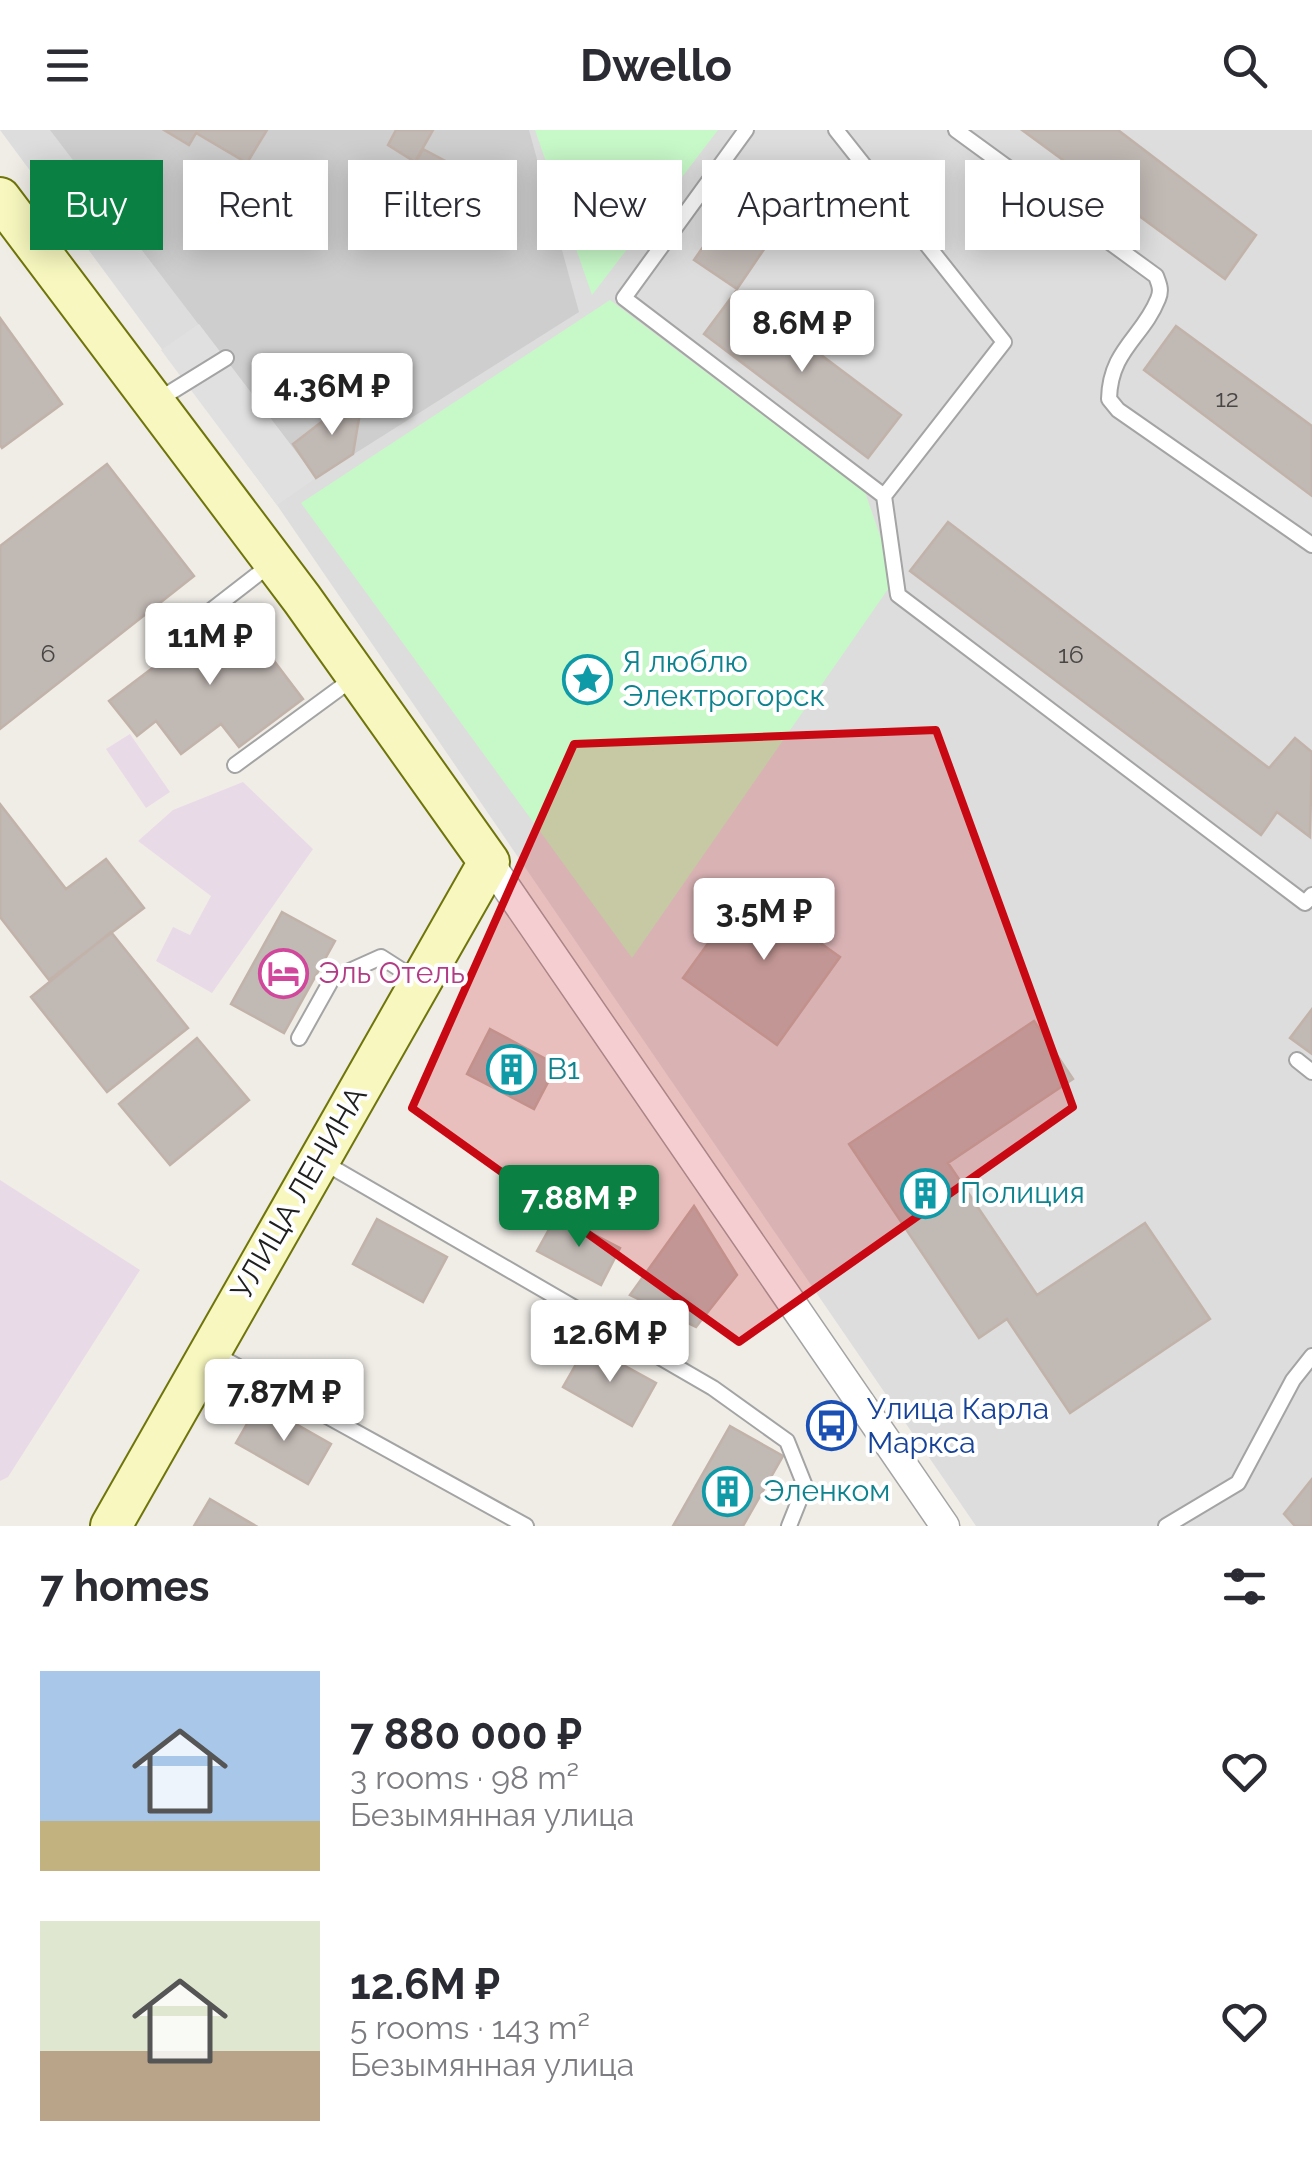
<!DOCTYPE html>
<html lang="en">
<head>
<meta charset="utf-8">
<style>
	:root { --surface:#fff; --page:#f7f7f7; --text:#2b2b33; --muted:#7c7c81; --accent:#0b8043 }
	body { margin:0; font-family:Raleway,sans-serif; background:var(--page); color:var(--text); height:100vh; display:flex; flex-direction:column; font-size:38px; white-space:nowrap }
	* { box-sizing:border-box; margin:0 }
	p { font-size:32px; color:var(--muted) }
	.icon { flex:none; width:55px; height:55px; fill:none; stroke:currentColor; stroke-width:2; stroke-linecap:round; stroke-linejoin:round }
	.map { position:relative; height:1396px; overflow:hidden }
	.sheet { display:flex; flex-direction:column; background:var(--surface); flex:1 }
	.sheet>* { flex:none }
	.banner { position:absolute; left:30px; top:30px; width:1252px; height:90px; display:flex; gap:20px }
	.price { position:absolute; translate:-50% -85px; padding:0 22px; border-radius:10px; background:#fff; color:#222; font-size:32px; line-height:65px; filter:drop-shadow(0 2px 5px #0008) }
	.price::after { content:''; position:absolute; left:50%; top:60px; width:30px; height:22px; margin-left:-15px; background:inherit; clip-path:polygon(0 0,100% 0,50% 100%) }
	.price.active { background:var(--accent); color:#fff }
	ul { padding:0; list-style:none }
	li { display:flex; align-items:center; gap:30px; height:250px; padding:0 40px }
	li span { display:grid; place-items:center; flex:none; width:280px; height:200px; border-radius:0px; color:#555 }
	li>.icon { margin-inline-start:auto }
	span .icon { width:120px; height:120px; fill:#fffc; stroke-width:1 }
	li b { font-size:42px }
	h2 { display:flex; justify-content:space-between; align-items:center; height:120px; padding:0 40px; font-size:42px }
	.pill { padding:0 35px; border-radius:0px; background:var(--surface); box-shadow:0 5px 25px #0003; font-size:35px; line-height:90px }
	.pill.active { background:var(--accent); color:#fff }
	header { display:flex; justify-content:space-between; align-items:center; height:130px; padding:0 40px; background:var(--surface); font-size:45px; font-weight:700 }
	.map>svg:first-child { display:block }
	.residential { fill:#dedddd }
	.industrial { fill:#e9dae7 }
	.religious { fill:#cecece }
	.park { fill:#c7f8c8 }
	.parking { fill:#e0e0e0 }
	.building { fill:#c1b9b4; stroke:#c2b3aa; stroke-width:2.5 }
	.lines { fill:none; stroke-linecap:round; stroke-linejoin:round }
	.lane-casing { stroke:#a4a4a4; stroke-width:18 }
	.street-casing { stroke:#a4a4a4; stroke-width:31 }
	.secondary-casing { stroke:#6f750a; stroke-width:44 }
	.lane { stroke:#fff; stroke-width:14 }
	.street { stroke:#fff; stroke-width:28 }
	.secondary { stroke:#f7f7bf; stroke-width:40 }
	.marked { fill:#c80913; fill-opacity:0.2; stroke:#c80913; stroke-width:8; stroke-linejoin:round }
	.labels { text-anchor:middle; stroke-width:8; stroke-linejoin:round; paint-order:stroke }
	.number-label { font-size:25px; fill:#484645 }
	.culture-label { font-size:30px; fill:#0d838f; stroke:#fff; text-anchor:start }
	.hotel-label { font-size:30px; fill:#b23c85; stroke:#fff; text-anchor:start }
	.street-label { font-size:30px; fill:#202020; stroke:#fff }
	.transit-label { font-size:30px; fill:#164399; stroke:#fff; text-anchor:start }
</style>
</head>
<body>
<header><svg class="icon" aria-label="menu" viewBox="0 0 24 24"><path d="M4 6h16M4 12h16M4 18h16"/></svg>Dwello<svg class="icon" aria-label="search" viewBox="0 0 24 24"><circle cx="10" cy="10" r="6"/><path d="M15 15l6 6"/></svg></header>
<div class="map">
<svg width="1312" height="1396" viewBox="0 0 1312 1396">
	<rect width="100%" height="100%" fill="#f0ede7"/>
	<path class="residential" d="M0 0H1312V1396H976L277 375Z"/>
	<path class="industrial" d="M130 604 170 662 146 678 106 619Z
		M243 652 313 719 212 863 156 831 173 797 190 805 211 766 138 711 173 680Z
		M0 1050 140 1140 8 1347 0 1351Z"/>
	<path class="religious" d="M50 0H529L579 182 316 348Z"/>
	<path class="park" d="M535 0H718L592 165Z
		M610 170 865 362 895 449 632 828 301 373Z"/>
	<path class="parking" d="M199 194 316 348 277 375 161 220Z"/>
	<path class="building" d="M164 0H267L247 33 196 3 189 15Z
		M396 0H433L415 32 388 15Z
		M1022 0H1118L1256 105 1225 149Z
		M423 19 451 34 425 80 397 65Z
		M750 49 792 78 737 159 694 130Z
		M736 161 901 285 868 328 704 204Z
		M0 188 62 274 2 318 0 315Z
		M1176 196 1312 296V366L1144 240Z
		M364 259 353 324 316 348 293 314Z
		M107 334 194 446 0 599V416Z
		M948 392 1269 638 1295 608 1312 622 1310 707 1277 682 1261 705 910 441Z
		M233 477 303 569 239 617 221 594 181 624 156 591 137 606 109 571Z
		M0 674 66 759 106 729 144 778 49 850 0 787Z
		M786 755 814 775 798 797 840 827 777 915 683 848 749 757 773 774Z
		M282 782 335 811 284 903 231 874Z
		M111 802 188 898 107 962 31 867Z
		M1312 879V924L1290 908Z
		M1034 891 1073 949 948 1033 1037 1165 1145 1093 1210 1189 1070 1283 1007 1189 979 1208 849 1014Z
		M490 899 557 935 534 979 467 944Z
		M197 908 249 970 170 1035 119 974Z
		M694 1076 737 1145 696 1197 630 1165Z
		M557 1085 620 1118 601 1155 537 1121Z
		M377 1089 447 1127 423 1172 353 1134Z
		M587 1215 656 1253 632 1296 563 1257Z
		M259 1273 331 1314 308 1354 236 1313Z
		M730 1296 783 1326 743 1396H673Z
		M1312 1349V1396H1295L1284 1384Z
		M210 1369 256 1396H194Z"/>
	<g class="lines">
		<defs>
			<path id="lane" d="M746 0 624 168 884 366 898 465 1305 773 1312 765
				M836 0 1004 212 884 366
				M956 0 1156 146C1159 154 1162 160 1158 169 1143 207 1110 220 1109 269L1118 280 1312 415
				M158 270 226 228
				M169 513 271 434
				M235 635 355 547
				M299 908 332 849 381 827 417 850
				M1297 930 1312 942
				M323 1032 713 1258 787 1311 805 1356 789 1396
				M213 1223 526 1396
				M1166 1396 1238 1353 1293 1250 1312 1226"/>
			<path id="street" d="M489 732 945 1396"/>
			<path id="secondary" d="M0 68 302 469 489 732 111 1396"/>
		</defs>
		<use href="#lane" class="lane-casing"/>
		<use href="#street" class="street-casing"/>
		<use href="#secondary" class="secondary-casing"/>
		<use href="#lane" class="lane"/>
		<use href="#street" class="street"/>
		<use href="#secondary" class="secondary"/>
	</g>
	<path class="marked" d="M936 600 1073 977 739 1212 412 978 574 614Z"/>
	<defs>
		<symbol id="sight-ring" viewBox="-11 -11 22 22"><circle r="9.5" fill="#fff" stroke="#0f9aa8" stroke-width="1.5"/><path d="M0-6L1.8-2.2L6-1.7L2.9 1.2L3.7 5.4L0 3.3L-3.7 5.4L-2.9 1.2L-6-1.7L-1.8-2.2Z" fill="#0f9aa8"/></symbol>
		<symbol id="hotel-ring" viewBox="-11 -11 22 22"><circle r="9.5" fill="#fff" stroke="#d1479c" stroke-width="1.5"/><path d="M-6-4.5h1.5V1H6V5H4.5V3h-9V5H-6ZM-4 0a1.8 1.8 0 1 1 3.6 0ZM.5 0V-2.5h3Q6-2.5 6 0Z" fill="#d1479c"/></symbol>
		<symbol id="building-ring" viewBox="-11 -11 22 22"><circle r="9.5" fill="#fff" stroke="#0f9aa8" stroke-width="1.5"/><path d="M-4-6H4V6H1V3H-1V6H-4ZM-2.5-4.3h1.7v1.8h-1.7ZM.8-4.3h1.7v1.8H.8ZM-2.5-1h1.7V.8h-1.7ZM.8-1h1.7V.8H.8Z" fill="#0f9aa8"/></symbol>
		<symbol id="bus-ring" viewBox="-11 -11 22 22"><circle r="9.5" fill="#fff" stroke="#1a4fb4" stroke-width="1.5"/><path d="M-5-6H5V4H4V6H2V4H-2V6H-4V4H-5ZM-3.5-4V0h7V-4ZM-3.5 1.2v1.5H-2V1.2ZM2 1.2v1.5H3.5V1.2Z" fill="#1a4fb4"/></symbol>
	</defs>
	<g fill-rule="evenodd">
		<use href="#sight-ring" x="560" y="522" width="55" height="55"/>
		<use href="#hotel-ring" x="256" y="816" width="55" height="55"/>
		<use href="#building-ring" x="484" y="912" width="55" height="55"/>
		<use href="#building-ring" x="898" y="1036" width="55" height="55"/>
		<use href="#bus-ring" x="804" y="1268" width="55" height="55"/>
		<use href="#building-ring" x="700" y="1334" width="55" height="55"/>
	</g>
	<g class="labels">
		<g class="number-label">
			<text x="1227" y="277">12</text>
			<text x="48" y="532">6</text>
			<text x="1071" y="533">16</text>
		</g>
		<g class="culture-label">
			<text x="622" y="542">Я люблю<tspan x="622" dy="34">Электрогорск</tspan></text>
			<text x="547" y="949">B1</text>
			<text x="960" y="1073">Полиция</text>
			<text x="763" y="1371">Эленком</text>
		</g>
		<g class="hotel-label">
			<text x="318" y="853">Эль Отель</text>
		</g>
		<g class="street-label">
			<text transform="translate(299 1063) rotate(-60)" y="10">УЛИЦА ЛЕНИНА</text>
		</g>
		<g class="transit-label">
			<text x="867" y="1289">Улица Карла<tspan x="867" dy="34">Маркса</tspan></text>
		</g>
	</g>
</svg>
<b class="price" style="left:802px;top:245px">8.6M ₽</b>
<b class="price" style="left:332px;top:308px">4.36M ₽</b>
<b class="price" style="left:210px;top:558px">11M ₽</b>
<b class="price" style="left:764px;top:833px">3.5M ₽</b>
<b class="price active" style="left:579px;top:1120px">7.88M ₽</b>
<b class="price" style="left:610px;top:1255px">12.6M ₽</b>
<b class="price" style="left:284px;top:1314px">7.87M ₽</b>
<div class="banner">
<a class="pill active">Buy</a>
<a class="pill">Rent</a>
<a class="pill">Filters</a>
<a class="pill">New</a>
<a class="pill">Apartment</a>
<a class="pill">House</a>
</div>
</div>
<section class="sheet">
<h2>7 homes<svg class="icon" aria-label="filters" viewBox="0 0 24 24"><path d="M4 7h16M4 17h16"/><circle cx="9" cy="7" r="2"/><circle cx="15" cy="17" r="2"/></svg></h2>
<ul>
<li><span style="background:linear-gradient(#a9c7e8 75%,#c2b280 0)"><svg class="icon" aria-label="home" viewBox="0 0 24 24"><path d="M3 11l9-7 9 7M6 9v11h12V9"/></svg></span><div><b>7 880 000 ₽</b><p>3 rooms · 98 m²</p><p>Безымянная улица</p></div><svg class="icon" aria-label="heart" viewBox="0 0 24 24"><path d="M12 20l-8-8c-3-5 5-10 8-4 3-6 11-1 8 4z"/></svg></li>
<li><span style="background:linear-gradient(#dfe7d0 65%,#b9a48a 0)"><svg class="icon" aria-label="home" viewBox="0 0 24 24"><path d="M3 11l9-7 9 7M6 9v11h12V9"/></svg></span><div><b>12.6M ₽</b><p>5 rooms · 143 m²</p><p>Безымянная улица</p></div><svg class="icon" aria-label="heart" viewBox="0 0 24 24"><path d="M12 20l-8-8c-3-5 5-10 8-4 3-6 11-1 8 4z"/></svg></li>
</ul>
</section>
</body>
</html>
